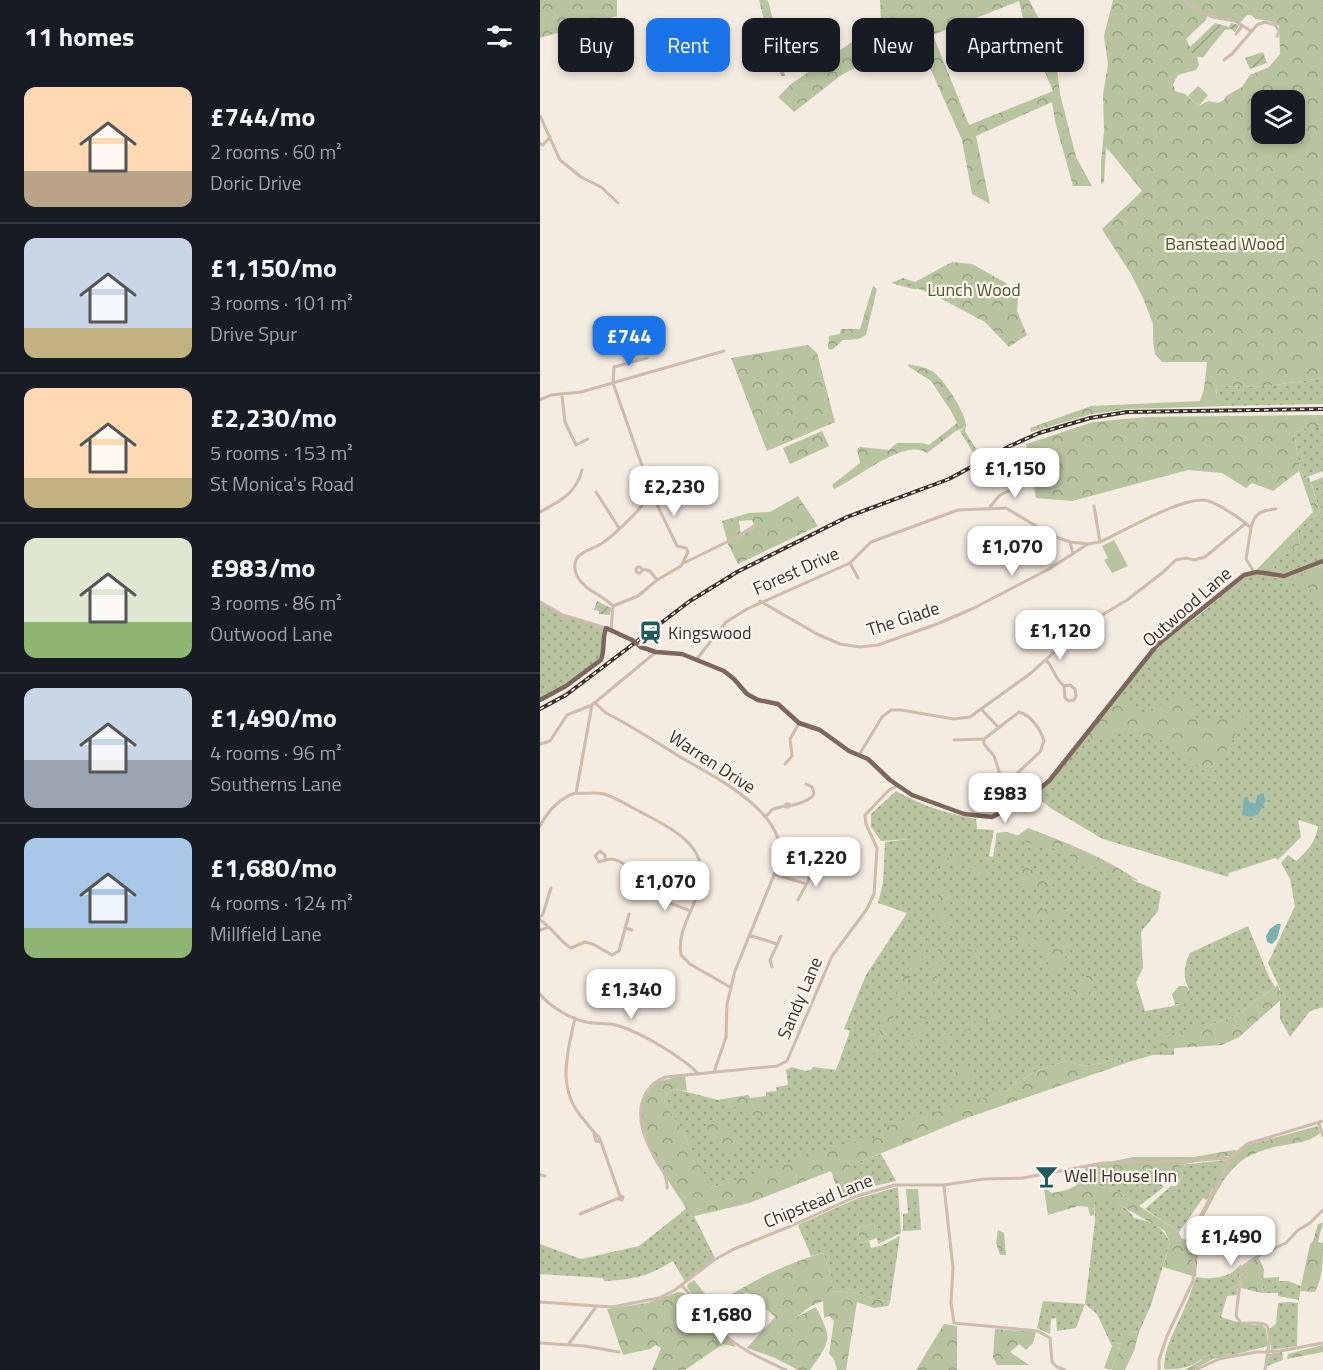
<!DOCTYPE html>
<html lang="en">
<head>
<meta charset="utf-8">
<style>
	:root { --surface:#171b24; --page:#242831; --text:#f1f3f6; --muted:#9ea1a6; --line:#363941; --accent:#1a73e8 }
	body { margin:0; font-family:"Titillium Web",sans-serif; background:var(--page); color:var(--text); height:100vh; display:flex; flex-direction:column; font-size:22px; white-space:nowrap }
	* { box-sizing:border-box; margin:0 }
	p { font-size:20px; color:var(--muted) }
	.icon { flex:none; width:33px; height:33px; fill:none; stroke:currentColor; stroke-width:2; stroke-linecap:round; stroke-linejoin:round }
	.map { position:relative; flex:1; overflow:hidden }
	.panel { display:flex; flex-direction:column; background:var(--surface); width:540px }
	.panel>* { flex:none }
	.hud { position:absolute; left:18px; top:18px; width:570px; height:54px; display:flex; gap:12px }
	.controls { position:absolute; left:711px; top:90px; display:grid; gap:12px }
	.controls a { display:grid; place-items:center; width:54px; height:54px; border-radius:12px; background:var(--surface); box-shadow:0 3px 9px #0003; font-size:30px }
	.price { position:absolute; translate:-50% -51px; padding:0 14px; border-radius:12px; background:#fff; color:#222; font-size:20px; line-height:39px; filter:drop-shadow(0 2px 3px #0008) }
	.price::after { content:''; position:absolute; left:50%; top:36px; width:18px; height:14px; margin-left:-9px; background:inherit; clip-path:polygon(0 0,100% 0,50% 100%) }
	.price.selected { background:var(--accent); color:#fff }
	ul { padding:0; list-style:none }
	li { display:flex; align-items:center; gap:18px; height:150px; padding:0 24px }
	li+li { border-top:2px solid var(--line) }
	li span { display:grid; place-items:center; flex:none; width:168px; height:120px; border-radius:12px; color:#555 }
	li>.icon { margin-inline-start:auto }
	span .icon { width:72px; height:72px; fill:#fffc; stroke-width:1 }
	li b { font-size:26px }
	h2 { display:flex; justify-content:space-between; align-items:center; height:72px; padding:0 24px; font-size:26px }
	.pill { padding:0 21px; border-radius:12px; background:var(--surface); box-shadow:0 3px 9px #0003; font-size:21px; line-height:54px }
	.pill.selected { background:var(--accent); color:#fff }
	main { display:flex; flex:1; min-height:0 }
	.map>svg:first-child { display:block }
	.grass { fill:url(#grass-dots) }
	.forest { fill:url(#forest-crowns); fill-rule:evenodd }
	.garden { fill:url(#garden-furrows) }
	.pitch { fill:#b8c4a0 }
	.water { fill:#7fb0b2 }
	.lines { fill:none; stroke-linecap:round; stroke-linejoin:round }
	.minor { stroke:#cdbbac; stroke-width:3 }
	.major { stroke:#7d675c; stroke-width:4.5 }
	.rail-casing { stroke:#3b302b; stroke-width:4 }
	.rail { stroke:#fbf5ee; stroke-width:1.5; stroke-dasharray:4.5; stroke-linecap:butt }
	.major-bridge { stroke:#7d675c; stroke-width:4.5 }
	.labels { text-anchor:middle; stroke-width:4.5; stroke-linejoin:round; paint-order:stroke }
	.park-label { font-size:18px; fill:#4a5a2e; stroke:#fbf5ee }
	.street-label { font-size:18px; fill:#3b302b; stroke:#fbf5ee }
	.poi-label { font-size:18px; fill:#3b302b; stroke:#fbf5ee; text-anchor:start }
</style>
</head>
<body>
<main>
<section class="panel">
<h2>11 homes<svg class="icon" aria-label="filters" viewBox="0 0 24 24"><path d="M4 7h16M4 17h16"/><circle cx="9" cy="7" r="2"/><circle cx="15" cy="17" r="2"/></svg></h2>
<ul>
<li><span style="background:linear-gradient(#ffd9b3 70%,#b9a48a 0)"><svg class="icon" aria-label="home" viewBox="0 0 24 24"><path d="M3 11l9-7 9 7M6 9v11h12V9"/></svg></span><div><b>£744/mo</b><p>2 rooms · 60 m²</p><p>Doric Drive</p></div></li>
<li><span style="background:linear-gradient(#c9d6e8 75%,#c2b280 0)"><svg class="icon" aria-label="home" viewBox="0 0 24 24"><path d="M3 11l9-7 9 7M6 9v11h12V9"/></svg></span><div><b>£1,150/mo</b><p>3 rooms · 101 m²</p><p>Drive Spur</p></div></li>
<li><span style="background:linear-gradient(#ffd9b3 75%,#c2b280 0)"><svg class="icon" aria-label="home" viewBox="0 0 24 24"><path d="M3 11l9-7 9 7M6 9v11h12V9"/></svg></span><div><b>£2,230/mo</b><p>5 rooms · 153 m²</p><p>St Monica's Road</p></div></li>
<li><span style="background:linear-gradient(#dfe7d0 70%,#8fb573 0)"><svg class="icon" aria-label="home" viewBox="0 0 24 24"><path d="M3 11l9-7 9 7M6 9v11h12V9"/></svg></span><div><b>£983/mo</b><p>3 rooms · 86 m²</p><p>Outwood Lane</p></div></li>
<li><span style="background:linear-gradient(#c9d6e8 60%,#9aa5b1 0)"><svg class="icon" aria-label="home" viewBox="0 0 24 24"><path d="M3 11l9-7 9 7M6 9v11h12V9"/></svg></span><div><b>£1,490/mo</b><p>4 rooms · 96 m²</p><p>Southerns Lane</p></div></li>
<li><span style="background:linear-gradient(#a9c7e8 75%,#8fb573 0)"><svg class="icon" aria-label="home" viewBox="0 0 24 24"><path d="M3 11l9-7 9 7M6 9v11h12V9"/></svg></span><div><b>£1,680/mo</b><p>4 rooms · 124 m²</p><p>Millfield Lane</p></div></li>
</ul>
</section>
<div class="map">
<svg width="783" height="1370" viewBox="0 0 783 1370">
	<defs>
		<pattern id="grass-dots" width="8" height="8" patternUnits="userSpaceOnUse" patternTransform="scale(1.5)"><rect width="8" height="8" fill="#b8c4a0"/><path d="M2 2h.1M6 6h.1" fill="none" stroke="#97a083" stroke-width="1.8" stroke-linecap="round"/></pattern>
		<pattern id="forest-crowns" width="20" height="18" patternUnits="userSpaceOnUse" patternTransform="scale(1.5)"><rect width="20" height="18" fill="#b8c4a0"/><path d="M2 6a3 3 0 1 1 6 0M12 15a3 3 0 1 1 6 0" fill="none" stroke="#97a083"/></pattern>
		<pattern id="garden-furrows" width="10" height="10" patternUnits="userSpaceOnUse" patternTransform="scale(1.5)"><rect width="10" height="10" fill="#b8c4a0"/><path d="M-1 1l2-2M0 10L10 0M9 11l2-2" fill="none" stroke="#97a083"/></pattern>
	</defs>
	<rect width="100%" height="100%" fill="#f4ebe1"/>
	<path class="grass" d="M240 50 245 76H241L232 51Z
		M363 278 375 282 377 288 380 289H373L351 283Z
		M783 378V404L681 406 676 401 677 386 722 387Z
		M426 427 425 431 436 449 443 450 447 453 437 459 420 431Z
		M767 428H781L783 431V471L764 478 760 469 754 433Z
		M783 477V554L754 570 745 573 733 569 738 559 760 545 758 532 760 527 780 512 771 482Z
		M783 564V1007L770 1011 750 1037 740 1019V989L728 963 755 906 750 879 741 863 748 855 756 861C768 850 776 842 778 826L758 820 761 837 738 860 735 858 689 873 688 877 563 839 512 809 493 794 504 785 617 645 654 619 705 577 719 574 738 578 748 577Z
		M0 602 23 615 66 628 63 654 56 665 0 700Z
		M356 791C380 805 409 814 436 819L437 829 454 830 449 856 453 857 457 833 467 832 515 847 621 892 618 911 601 932 603 968 596 982 605 1011 638 1005 653 995C643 982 642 968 650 953L708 926 729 977 735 987 695 1016 673 1024 622 1049 634 1048V1055H613L589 1062 584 1059 546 1066 525 1061 492 1073 467 1091 367 1132 170 1188 143 1132 124 1102 128 1092 136 1089 178 1100 209 1095 210 1098 226 1096V1092L237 1091 236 1087 248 1085 246 1070 252 1067 265 1071 271 1070 273 1067 296 1070 310 1031 304 1029 326 975 367 913 338 903 343 883 345 842 370 839 341 841 331 827V814Z
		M341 1154 356 1181 317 1190 308 1165Z
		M687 1160 667 1200 663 1198 639 1232 605 1209 631 1186H636L643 1176 639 1165Z
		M560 1170 594 1171 596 1177 613 1180 614 1178 624 1187 599 1206 573 1189 551 1185 548 1173Z
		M358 1187 361 1233 338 1244 334 1224 317 1228 321 1243 329 1241 331 1248 343 1245 360 1236 350 1302 315 1293 291 1291V1276L283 1253 271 1256 258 1225 316 1199Z
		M554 1195C567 1200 587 1204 594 1218 611 1221 623 1227 630 1243L611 1305 599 1332 590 1333 582 1344 570 1342 557 1314 545 1304 536 1328 517 1331 516 1318 511 1319 510 1334 497 1328 503 1301 545 1304 555 1221Z
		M367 1200H379L381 1230 363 1231V1214L368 1213Z
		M147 1208 151 1217 154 1216 175 1258 145 1282 133 1261C109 1276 92 1280 64 1281L63 1278 0 1274V1244L41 1259 99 1246Z
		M701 1264 697 1295 687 1296 681 1317C695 1322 707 1325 722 1325L726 1329 728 1346 696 1354 665 1356C654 1367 640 1370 624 1369 624 1347 636 1329 644 1309 649 1299 652 1288 656 1277 672 1280 691 1278 701 1264Z
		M739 1277V1281H748L761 1286 759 1300 738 1296V1293H722L723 1278Z
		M749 1302 758 1303 757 1346 731 1350 729 1329 736 1324 738 1303Z
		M742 1352 743 1360 727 1366 729 1354Z"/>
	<path class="forest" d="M0 0H77V16L0 38Z
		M219 0H227L229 4 240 50 232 51Z
		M340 0H489L500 21 505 43 517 69 520 94 536 157 552 186H533L515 121 512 102 436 136 450 204 432 194 422 140 378 41 331 59 300 76 254 112 238 97 251 84 341 22ZM479 1 484 23 513 91 429 125 393 35Z
		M573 0H783V378L722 387 677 386 676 401 685 406 588 409 552 414 491 432 490 428 551 406 660 401 664 389 667 362H622L615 354 613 340V324L603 298 591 274 562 229 602 191 568 149 567 152 566 145 564 182 561 184V162L564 131 563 95 568 64 564 36ZM668 14 700 23 707 15H711L716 19 730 21 739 26 740 54 729 67 710 75 702 87 686 96 684 100 678 103 668 101 659 106 645 94 635 91 633 84 638 75 656 70 659 65 657 57 650 51 651 49 646 39 666 20ZM722 100H754V134H722Z
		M412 262 432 264 466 283 478 298 477 311 487 335 469 347 445 322 392 294 377 288 375 282Z
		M333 286 337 289 326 335 319 339 303 340 292 350 288 349 289 336 300 334 301 329H320Z
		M268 345 277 353 295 422 227 451 191 358Z
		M369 364C375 366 386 367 392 371 403 378 427 414 426 427L416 431 387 453C365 437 315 480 294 489L292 485 320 463 317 449 320 447 349 450 357 443H382L389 445 417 423 411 411 391 381 368 366Z
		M783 415V431L781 428H767L754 433 760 469 764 478 769 477 780 512 760 527 758 532 760 545 738 559 733 569 745 573 754 570 783 554V559C762 568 739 581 717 569L773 512 759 471 733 491 712 483 706 488 682 473 648 470 532 501 496 498 486 444 553 422 584 419 606 417Z
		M282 431 289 446 250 464 243 448Z
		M258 496 278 526 198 564 188 544 182 521 209 513 230 512ZM212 520 215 527 201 536 199 521Z
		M783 565V607L777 605C771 584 766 585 746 583L742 579 767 572Z
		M643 693 657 719H693L705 711 707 715 671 778 631 742 577 731 554 743 546 736 578 695 604 713Z
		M488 828C525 842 566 858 599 881L575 875 560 867 545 868 539 864 532 855 501 845 456 837 457 833 467 832 477 836Z
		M399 856 415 859 448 871 449 876 446 877 413 860 399 864 396 870 394 863Z
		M484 866 516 883 501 892 478 881Z
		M399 882 405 896 417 899 426 906 417 901 407 902 403 908C404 931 433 950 451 961L428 950 401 922 397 913 399 900 396 883Z
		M508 909 517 914 526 909V915L519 920 508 917 496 920 489 913 496 910Z
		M389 935 381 959 360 994 354 1010 352 1027 342 1037 333 1054 329 1053 339 1034 341 1020 375 957Z
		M402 936 405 937 391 1003 390 975Z
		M468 936 491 937 510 947 520 950 527 940C527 954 526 964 512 971L501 950Z
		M551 973 554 985 547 995 534 1001 526 995 548 980 544 974Z
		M738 985 742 999 699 1037 682 1045 622 1049 615 1037 673 1024 695 1016Z
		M639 986H646L653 995 649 1001 635 1005 632 994Z
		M472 1007 473 1012 434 1026 392 1049 421 1029Z
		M386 1014 385 1023 372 1054 367 1048 370 1036Z
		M584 1059 589 1062 427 1118 332 1157 309 1165 319 1193 301 1200 291 1171 209 1203 151 1217C134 1184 89 1137 104 1097 106 1092 111 1086 115 1082L145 1075 147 1091 136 1089 128 1092 124 1102 143 1132 171 1188 309 1144 347 1136 346 1127 467 1091 492 1073 525 1061 546 1066Z
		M431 1066 430 1078 423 1081 416 1078 415 1073 419 1069Z
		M209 1095V1098L222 1105 225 1110 224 1115 220 1117 214 1115 178 1100Z
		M165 1117 204 1140 186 1153 166 1131Z
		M778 1126 780 1133C770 1142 758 1142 745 1145 693 1154 687 1173 664 1216H662L672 1196 673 1186 689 1156 639 1165 643 1176 637 1183 631 1180 628 1174C602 1164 604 1171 581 1172 569 1172 560 1170 548 1173L551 1185 573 1189 639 1232 641 1238 653 1243 657 1239 659 1240 656 1277 623 1267 630 1243 625 1231 580 1205 554 1196V1215L550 1216 548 1207 538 1206 508 1215 503 1183 511 1193C526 1191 536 1188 546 1176L545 1167 593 1157H654L694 1150 700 1152 708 1145Z
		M783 1223 778 1242 783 1243C783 1262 783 1276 775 1292L760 1291 770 1244 773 1241 778 1224Z
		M334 1224 337 1238 321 1243 317 1228Z
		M458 1230 464 1233 466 1255H460L456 1243Z
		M283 1253 291 1276V1291L315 1293 350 1302 348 1306 334 1308 317 1302 306 1370H297L294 1359 289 1354 294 1321 289 1316 284 1318 283 1301 271 1306 255 1318 276 1307C293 1341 291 1339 270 1370H258L235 1358 207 1348 235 1317 207 1292 171 1314 196 1347 183 1344 145 1370H112L121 1348 116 1345 110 1349 83 1355 67 1309 107 1303 138 1292 148 1294 156 1300 147 1287 148 1284 154 1280 174 1305C209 1283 243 1264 283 1253Z
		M718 1257 724 1269 722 1293 701 1288 703 1267Z
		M404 1324 417 1326V1370H376Z
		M455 1329 496 1332 493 1343 486 1350 479 1344 470 1352 489 1365H457L453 1357Z
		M599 1332 594 1351 585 1370H571L580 1348 572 1346 570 1342 581 1344 590 1333Z
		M783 1345V1352L747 1359 748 1354Z
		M696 1354 673 1359 652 1370H644L659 1362 665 1356Z"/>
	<path class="garden" d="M675 23 689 27 691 23 699 25 695 32 691 29 685 30 663 57H657L649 51 650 47Z
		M723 52 727 63 710 69 705 58Z
		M57 601 71 608 70 615 59 614V611L54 610Z"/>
	<path class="pitch" d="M658 86 668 95 659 106 648 96Z
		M574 540 588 566 572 573 564 560 568 558 562 546Z
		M598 1168 615 1171 613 1180 596 1177Z
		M366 1189H378L379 1200H367Z
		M572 1346 580 1348 571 1370 564 1368Z"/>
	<path class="water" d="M722 793 726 800 718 814 712 817 702 815 704 798 707 797 710 803H716L717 796Z
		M737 924H741L737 939 732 944 727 942 726 936 730 929Z"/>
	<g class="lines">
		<path class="minor" d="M644 0 645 3 672 17 695 21 711 31
			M696 34 702 26
			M684 60 692 54 717 25 725 22 735 25 739 31 737 36
			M0 116 20 160 41 177 61 187 78 203
			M0 144 3 145 10 137
			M22 396 25 422 36 445 48 439
			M0 400 11 395 41 392 184 351
			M56 492 79 528
			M554 506 560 542
			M450 507 460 495 490 481
			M0 512C20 501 36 494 42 470
			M711 528 706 559 714 572
			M530 542 533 554
			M144 563 195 538 214 526
			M310 563 318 578
			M96 570a3 3 0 1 1 6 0a3 3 0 1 1-6 0Z
			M102 569 110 571 117 580
			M220 601 277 634 300 644 320 647 338 645 397 624 434 608 509 569 548 544 560 542C584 531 638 499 663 500 674 500 703 520 711 528 714 513 722 510 736 509
			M0 602 23 615 66 628
			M73 606 98 596 117 580 141 566 148 552 146 548 137 546 112 494 73 383 74 367 107 358
			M73 606C63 595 45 591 37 576 34 571 34 563 37 558 43 550 53 549 61 544 76 534 101 509 111 494
			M71 630 73 606
			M156 660 186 622 207 609 310 563 331 542 418 510 466 508 513 536 530 542 548 544
			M506 660C514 668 514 678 524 686L530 685 535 689 536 696 534 700 529 701 525 698 524 686
			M55 703 66 713C90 725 113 740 137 755 172 776 254 814 238 865L195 971 187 1004 186 1037 174 1072
			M52 705 36 793C46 794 55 792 64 794 75 797 87 805 97 810 124 825 166 841 161 880 158 905 136 929 141 955L150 964 190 987
			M442 710 458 727
			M444 739V744L454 756 462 780
			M414 740 444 739 479 712C491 715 501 730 504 741L500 752 471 779 462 780 449 788
			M0 744 10 741 27 715 52 705 116 652
			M319 755 342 717 351 710H361L414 719 430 717 491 673 521 646 552 621 587 600 622 573 636 560 646 558 654 560 665 557 706 523
			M245 764 252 756 250 739 259 723
			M246 804H249V807H246Z
			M249 806C258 804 272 800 274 793L272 787 266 784
			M225 817 233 809 245 806
			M0 826C8 811 19 798 36 793
			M65 858V855L60 851 55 856 59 862C73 856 81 860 91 871
			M91 871H93V874L90 873Z
			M93 874 107 887 117 892 119 899 151 911
			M234 874 266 884
			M258 900 276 866
			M0 917 3 914 11 888
			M0 920C12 927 19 941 31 948L45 942 53 944 72 955 79 951 89 914
			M85 928 92 930
			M0 930 9 927
			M209 935 237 944
			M232 967 230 960 241 936
			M0 994C11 1008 34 1021 52 1023 61 1024 70 1023 79 1026 104 1034 140 1056 159 1074
			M35 1018C27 1055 16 1089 44 1120 49 1126 53 1132 59 1137L61 1142 56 1141 54 1134
			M779 1124 783 1136
			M61 1142 80 1196
			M0 1175 5 1176
			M404 1186 413 1268 411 1303 414 1323 498 1331 510 1338 512 1362 517 1367 525 1370
			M127 1188C128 1177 122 1170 117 1162 106 1142 94 1117 105 1095 110 1085 116 1080 126 1077L237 1066 247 1061 292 956 327 909 334 894 337 848 326 824 325 815 349 790 357 786
			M80 1196 83 1197 82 1200 79 1199Z
			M40 1214 79 1198
			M142 1286C156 1299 165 1315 178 1329 197 1348 222 1359 246 1370
			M0 1302 72 1307 119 1298 135 1290 174 1260 194 1249 251 1226 317 1196 355 1185H404L444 1179 483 1178 563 1163 645 1161 691 1158
			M0 1343 45 1346 79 1352
			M28 1345 56 1307
			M619 1370V1360L627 1336 653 1281 654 1246 660 1217 691 1158 707 1144 783 1121
			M655 1370 679 1359 694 1356 717 1352 740 1351 783 1343
			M725 1370C726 1362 733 1331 726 1325 722 1321 707 1324 701 1323L696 1316 702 1267 718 1256 746 1243 758 1230 770 1223 783 1210"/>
		<path class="major" d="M101 647 116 652 142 654 184 671 194 679 207 694 218 700 238 704 259 723 280 730 309 751 328 759 350 780 372 795 424 814 452 817 484 801 509 781 617 645 704 575 717 572 744 576 783 561
			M0 700 26 686 61 660C65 650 62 639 66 628L92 640"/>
		<defs>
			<path id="rail" d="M0 709 26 695 150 601 197 572 307 517 409 479 470 446 499 433 550 418 587 412 783 409"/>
		</defs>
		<use href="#rail" class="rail-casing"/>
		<use href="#rail" class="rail"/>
		<path class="major-bridge" d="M92 640 101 647"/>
	</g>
	<defs>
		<symbol id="station-bare" viewBox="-9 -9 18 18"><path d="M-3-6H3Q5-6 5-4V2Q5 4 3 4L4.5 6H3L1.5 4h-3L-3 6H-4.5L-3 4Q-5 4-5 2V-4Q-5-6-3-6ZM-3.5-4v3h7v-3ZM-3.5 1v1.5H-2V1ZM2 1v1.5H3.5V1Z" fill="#1f5a5e" stroke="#fbf5ee" stroke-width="2.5" paint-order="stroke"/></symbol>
		<symbol id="bar-bare" viewBox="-9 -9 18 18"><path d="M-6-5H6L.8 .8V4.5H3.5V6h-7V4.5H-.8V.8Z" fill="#1f5a5e" stroke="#fbf5ee" stroke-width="2.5" paint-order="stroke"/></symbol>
	</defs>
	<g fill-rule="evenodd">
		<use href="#station-bare" x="94" y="616" width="33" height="33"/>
		<use href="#bar-bare" x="490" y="1160" width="33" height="33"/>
	</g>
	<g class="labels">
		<g class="park-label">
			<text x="685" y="250">Banstead Wood</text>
			<text x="434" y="296">Lunch Wood</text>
		</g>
		<g class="street-label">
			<text transform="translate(256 571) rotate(-24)" y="6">Forest Drive</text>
			<text transform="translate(647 607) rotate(-41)" y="6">Outwood Lane</text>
			<text transform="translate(363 619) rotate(-18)" y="6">The Glade</text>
			<text transform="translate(172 762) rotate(33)" y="6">Warren Drive</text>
			<text transform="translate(260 998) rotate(-67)" y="6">Sandy Lane</text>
			<text transform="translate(278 1201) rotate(-22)" y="6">Chipstead Lane</text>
		</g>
		<g class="poi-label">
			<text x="128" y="639">Kingswood</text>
			<text x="524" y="1182">Well House Inn</text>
		</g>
	</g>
</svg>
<div class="controls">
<a><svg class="icon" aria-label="layers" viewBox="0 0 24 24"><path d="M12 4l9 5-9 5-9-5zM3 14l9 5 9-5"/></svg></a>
</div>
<b class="price selected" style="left:89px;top:367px">£744</b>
<b class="price" style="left:475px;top:499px">£1,150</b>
<b class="price" style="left:134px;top:517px">£2,230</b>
<b class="price" style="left:472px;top:577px">£1,070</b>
<b class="price" style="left:520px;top:661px">£1,120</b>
<b class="price" style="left:465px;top:824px">£983</b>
<b class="price" style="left:276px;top:888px">£1,220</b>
<b class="price" style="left:125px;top:912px">£1,070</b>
<b class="price" style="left:91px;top:1020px">£1,340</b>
<b class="price" style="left:691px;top:1267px">£1,490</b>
<b class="price" style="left:181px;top:1345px">£1,680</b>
<div class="hud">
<a class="pill">Buy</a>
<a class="pill selected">Rent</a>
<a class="pill">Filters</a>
<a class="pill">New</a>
<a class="pill">Apartment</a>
</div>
</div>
</main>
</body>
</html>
